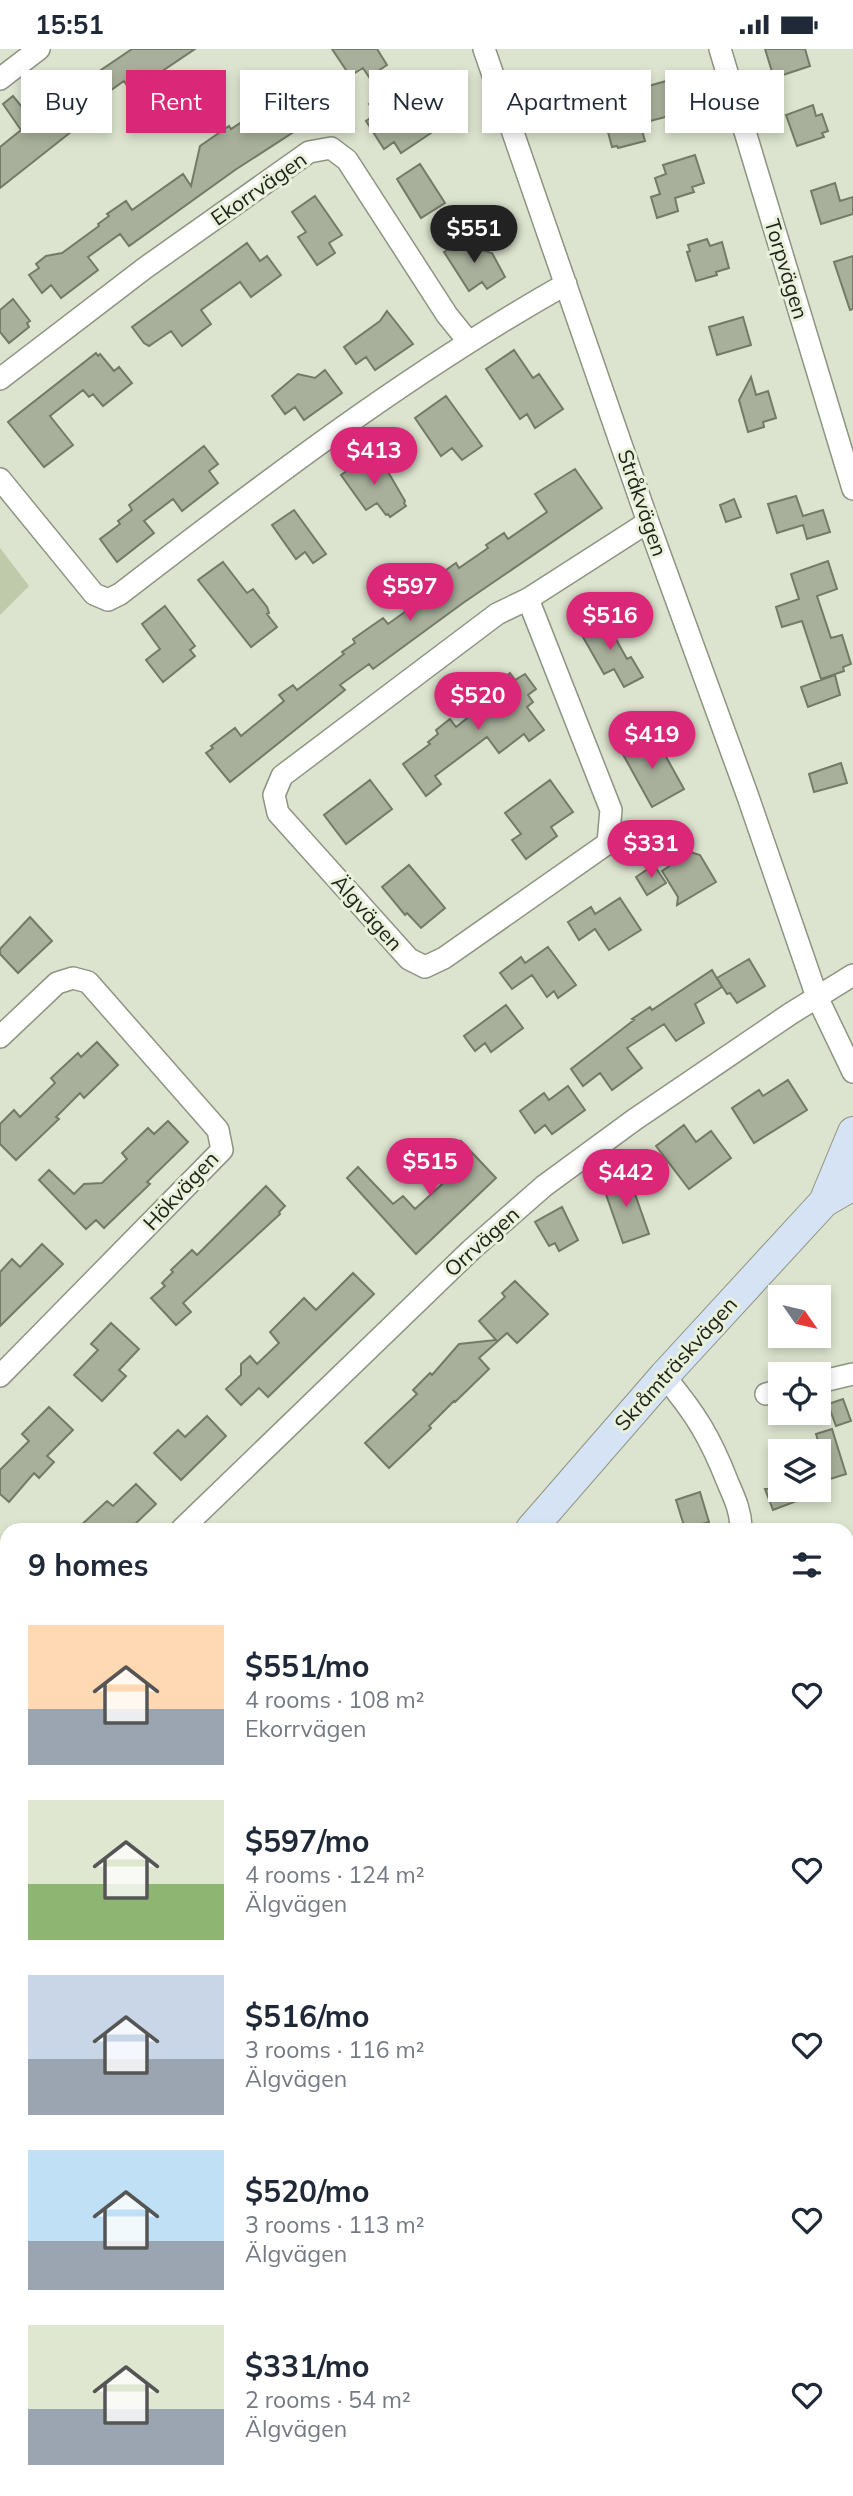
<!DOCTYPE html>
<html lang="en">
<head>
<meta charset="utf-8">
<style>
	:root { --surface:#fff; --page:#f6f6f7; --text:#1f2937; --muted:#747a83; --accent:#db2777 }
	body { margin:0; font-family:Mulish,sans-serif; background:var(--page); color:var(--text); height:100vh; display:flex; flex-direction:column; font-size:26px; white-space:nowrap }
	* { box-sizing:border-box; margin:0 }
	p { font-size:23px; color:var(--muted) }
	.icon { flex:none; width:38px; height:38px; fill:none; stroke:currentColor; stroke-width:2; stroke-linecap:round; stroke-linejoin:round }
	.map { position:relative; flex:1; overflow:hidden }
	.panel { position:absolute; left:0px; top:1474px; width:854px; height:975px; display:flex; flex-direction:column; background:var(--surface); border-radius:21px 21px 0 0; box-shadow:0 4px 10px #0003 }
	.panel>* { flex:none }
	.banner { position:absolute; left:21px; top:21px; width:812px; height:63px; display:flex; gap:14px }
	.needle { width:46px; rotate:124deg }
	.fabs { position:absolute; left:768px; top:1236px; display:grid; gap:14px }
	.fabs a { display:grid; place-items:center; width:63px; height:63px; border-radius:0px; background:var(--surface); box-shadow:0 4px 10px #0003; font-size:35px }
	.price { position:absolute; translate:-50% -60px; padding:0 16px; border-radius:24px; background:var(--accent); color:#fff; font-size:23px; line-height:46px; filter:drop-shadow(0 2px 4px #0008) }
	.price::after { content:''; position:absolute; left:50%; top:42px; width:21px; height:16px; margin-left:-10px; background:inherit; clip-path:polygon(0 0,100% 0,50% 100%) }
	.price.current { background:#222; color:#fff }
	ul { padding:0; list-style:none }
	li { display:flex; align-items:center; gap:21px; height:175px; padding:0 28px }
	li span { display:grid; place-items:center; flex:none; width:196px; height:140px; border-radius:0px; color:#555 }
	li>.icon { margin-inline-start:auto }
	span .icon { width:84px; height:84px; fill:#fffc; stroke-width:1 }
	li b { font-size:30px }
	h2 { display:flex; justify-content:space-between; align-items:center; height:84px; padding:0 28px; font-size:30px }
	.pill { padding:0 24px; border-radius:0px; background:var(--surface); box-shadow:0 4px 10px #0003; font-size:24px; line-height:63px }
	.pill.current { background:var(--accent); color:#fff }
	.status { display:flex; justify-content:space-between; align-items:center; height:49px; padding:0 35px; background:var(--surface); direction:ltr }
	.status svg { height:19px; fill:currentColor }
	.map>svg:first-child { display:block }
	.green { fill:#becaa9 }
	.water { fill:#8ca2bf }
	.building { fill:#a8b09b; stroke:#737a66; stroke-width:2 }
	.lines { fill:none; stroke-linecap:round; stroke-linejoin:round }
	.street-casing { stroke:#8d9481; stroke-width:24 }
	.secondary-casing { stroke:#8d9481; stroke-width:32 }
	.street { stroke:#fff; stroke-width:21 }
	.secondary { stroke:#d6e3f4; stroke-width:30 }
	.labels { text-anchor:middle; stroke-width:6; stroke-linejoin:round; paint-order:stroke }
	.street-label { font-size:21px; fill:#20231b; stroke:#e9f1db }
</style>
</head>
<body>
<div class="status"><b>15:51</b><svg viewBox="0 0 49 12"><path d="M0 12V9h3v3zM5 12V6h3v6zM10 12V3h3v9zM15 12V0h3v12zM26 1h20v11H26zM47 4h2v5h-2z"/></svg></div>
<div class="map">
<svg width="853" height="2447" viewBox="0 0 853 2447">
	<rect width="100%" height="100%" fill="#dce3ce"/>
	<path class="green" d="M0 499 29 537 0 566Z"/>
	<path class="water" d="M853 2002V2447H600L605 2441H847V2013Z"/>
	<path class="building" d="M132 0H195L131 43 124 32 93 54 97 59 88 66 90 68 0 139V98L21 81 3 55 13 47 34 73 85 30 86 31Z
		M332 0H377L387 16 369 28 363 19 350 27Z
		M765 0H805L810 17 774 29Z
		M673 30 681 59 668 63 669 67 650 72 644 48 647 47 645 38Z
		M391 40 405 60 412 55 431 84 401 104 394 93 384 100 366 72 376 65 369 55Z
		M285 44 306 75 235 121 129 197 120 185 88 208 98 221 61 249 51 236 42 244 29 226 39 219 36 215 46 207 62 204 99 177 98 175 109 167 107 165 126 152 132 161 183 125 191 137 200 97 229 77 231 80Z
		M813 56 816 67 822 65 828 82 822 84 824 88 797 97 786 66Z
		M639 71 645 92 618 99 617 97 612 98 608 83 613 81V79Z
		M695 106 704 134 692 138 694 143 675 149 678 162 657 169 651 148 660 145 655 129 666 125 663 116Z
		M420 115 445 154 421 169 397 130Z
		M835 134 840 152 853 148V165L821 175 811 142Z
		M315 147 342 186 329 194 335 204 317 216 298 188 306 183 292 163Z
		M468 188 474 199 492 204 505 228 487 240 482 233 469 242 444 203Z
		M707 190 710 197 722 193 729 219 716 223 717 226 696 232 687 203 690 202 688 196Z
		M247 194 260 212 267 207 281 226 251 248 240 233 201 261 211 275 182 297 171 282 149 297 144 294 132 278Z
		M853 207V260L850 261 834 213Z
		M13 250 30 272 27 274 29 278 9 294 0 283V261Z
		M387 262 413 295 375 321 366 308 356 315 344 298 380 272Z
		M743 268 751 296 717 306 709 278Z
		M514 301 533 329 539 325 563 360 535 379 527 365 520 370 486 320Z
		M96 304 98 307 100 305 114 322 119 318 132 334 103 357 93 345 89 348 83 341 50 367 73 396 44 418 8 373Z
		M325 321 342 344 304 371 295 358 285 365 272 347 298 325 315 329Z
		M751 328 756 346 768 342 776 369 763 373 764 378 748 383 739 351Z
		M446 347 482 397 462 411 452 399 441 407 415 369Z
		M204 397 218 415 209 422 218 434 182 462 173 450 144 472 154 484 117 513 100 490 120 475 118 472 132 461 129 456Z
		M368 407 373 415 379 412 387 421 405 452 404 454 406 457 390 468 388 465 386 466 377 454 366 461 341 426Z
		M575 420 602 459 463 554 373 620 369 615 340 636 345 641 230 733 206 704 213 699 211 697 235 679 241 687 284 652 279 646 293 636 297 641 344 605 342 603 355 594 353 590 383 569 388 575 413 557 408 549 419 540 456 514 459 519 488 499 486 496 504 484 508 490 547 463 535 445Z
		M796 447 803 467 823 461 830 483 807 490 803 476 777 484 768 455Z
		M734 450 741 468 726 473 720 456Z
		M294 461 326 505 313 514 305 503 296 510 272 476Z
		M828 512 837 540 817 547 831 589 842 586 851 615 843 618 844 622 821 630 802 572 782 578 776 558 799 550 791 525Z
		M223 513 247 544 253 540 267 558 269 564 267 565 277 578 251 598 198 531Z
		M165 557 195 597 190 601 195 607 163 633 146 611 160 600 142 575Z
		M603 567 627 610 631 608 643 628 624 638 614 620 604 625 579 581Z
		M510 624 515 631 525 625 536 640 528 646 533 653 527 658 544 681 529 692 524 685 499 704 487 688 435 727 441 735 426 747 403 715 430 695 428 693 438 685 436 681 450 670 456 678 502 641 497 634Z
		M835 626 840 646 808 658 801 638Z
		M644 686 653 701 660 697 684 740 652 758 620 700Z
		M841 714 847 734 814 743 809 725Z
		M370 731 392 760 346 795 324 766Z
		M550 731 573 763 551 778 557 787 526 810 512 791 521 785 505 764Z
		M690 803 700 806 716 833 677 856 678 848 662 822Z
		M409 816 445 859 421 879 407 864 405 866 382 838Z
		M654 816 666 834 647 846 636 828Z
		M620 849 641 881 609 901 595 880 579 891 568 873 591 858 595 865Z
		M30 868 52 892 18 924 0 905V900Z
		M548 898 576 936 558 949 554 942 547 948 532 926 512 940 500 924 521 908 525 914Z
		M749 910 765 937 737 954 730 944 727 945 717 929Z
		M712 921 722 938 695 955 704 974 676 992 664 975 627 999 642 1019 612 1041 600 1024 583 1037 571 1020 634 971 632 970 650 958 652 961Z
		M506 956 523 979 491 1003 485 994 475 1002 464 987Z
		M97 993 118 1016 84 1049 80 1044 56 1068 59 1070 16 1111 0 1095V1075L14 1061 20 1068 55 1034 51 1029 78 1004 81 1008Z
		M788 1031 807 1061 754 1094 732 1059 759 1041 763 1047Z
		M568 1037 585 1061 552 1085 545 1076 535 1084 520 1062 544 1044 549 1051Z
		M168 1072 188 1093 147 1133 150 1135 104 1179 96 1171 86 1180 39 1131 49 1121 74 1145 84 1135 102 1134 127 1110 122 1104 148 1079 154 1085Z
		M684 1076 696 1093 711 1082 731 1109 689 1140 656 1097Z
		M461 1092 496 1129 416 1205 347 1129 358 1118 393 1155 403 1147 415 1160 452 1126 439 1113Z
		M628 1125 649 1185 623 1194 602 1134Z
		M266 1137 285 1157 279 1163 280 1165 183 1254 191 1263 176 1276 151 1249 165 1237 162 1234 173 1223 171 1221 192 1201 197 1206Z
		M562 1158 578 1191 559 1202 555 1194 549 1197 535 1173Z
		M42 1195 63 1215 0 1277V1223L12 1210 20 1218Z
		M353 1224 374 1245 268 1348 259 1339 241 1356 226 1340 241 1326V1315L250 1307 257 1315 279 1294 270 1283 304 1249 316 1261Z
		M515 1232 548 1265 517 1294 507 1284 479 1309 489 1320 455 1353 454 1352 429 1377 431 1379 389 1419 365 1394 417 1345 413 1341 430 1324 432 1326 459 1295 496 1291 479 1272 505 1248 502 1244Z
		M111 1274 139 1300 119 1321 126 1327 102 1352 74 1326 98 1301 91 1295Z
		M843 1350 851 1372 836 1377 828 1355Z
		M49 1358 73 1381 47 1407 54 1413 39 1429 34 1424 9 1453 0 1445V1421L29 1392 22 1385Z
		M207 1367 226 1387 181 1431 154 1404 178 1381 185 1388Z
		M832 1380 846 1425 830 1430 816 1385Z
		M136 1435 156 1455 130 1480H77L107 1452 113 1457Z
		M765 1440H822L823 1442 773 1461Z
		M700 1443 709 1473 685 1480 676 1451Z"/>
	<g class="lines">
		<defs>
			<path id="street" d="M484 0 648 473 747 745 817 948 853 1023
				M720 0 853 440
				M0 30 39 0
				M0 330 145 219 309 103 331 99 347 111 447 266 468 292
				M0 430 94 545 108 551 120 545C264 434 408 324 566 235
				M528 550 611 761 608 794 444 909 425 918 409 910 278 764 274 746 282 727 497 565 528 550 648 473
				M0 988 57 934 73 929 88 933 218 1081 222 1101 0 1327
				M664 1327C696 1365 710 1388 728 1434 735 1450 741 1463 741 1480
				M819 1333 853 1325
				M766 1345 780 1341
				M182 1480 471 1201 544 1137 634 1071 790 965 853 926
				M0 2290 7 2283"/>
			<path id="secondary" d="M824 1153 853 1083
				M531 1480 664 1327 824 1153 853 1136
				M0 1594 7 1601
				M0 2049 7 2042"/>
		</defs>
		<use href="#street" class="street-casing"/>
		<use href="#secondary" class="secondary-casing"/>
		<use href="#street" class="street"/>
		<use href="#secondary" class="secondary"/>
	</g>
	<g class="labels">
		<g class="street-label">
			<text transform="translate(259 140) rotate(-35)" y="7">Ekorrvägen</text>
			<text transform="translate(786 220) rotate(73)" y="7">Torpvägen</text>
			<text transform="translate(642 454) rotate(71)" y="7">Stråkvägen</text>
			<text transform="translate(367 864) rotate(48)" y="7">Älgvägen</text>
			<text transform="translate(181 1142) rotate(-47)" y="7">Hökvägen</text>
			<text transform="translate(482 1193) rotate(-42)" y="7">Orrvägen</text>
			<text transform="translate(676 1315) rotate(-48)" y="7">Skråmträskvägen</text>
		</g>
	</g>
</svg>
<div class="fabs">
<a><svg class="needle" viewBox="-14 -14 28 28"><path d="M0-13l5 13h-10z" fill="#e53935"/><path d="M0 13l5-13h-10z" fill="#747a83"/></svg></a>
<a><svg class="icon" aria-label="locate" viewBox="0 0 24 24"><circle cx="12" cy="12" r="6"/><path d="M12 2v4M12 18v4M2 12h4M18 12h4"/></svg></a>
<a><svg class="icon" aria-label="layers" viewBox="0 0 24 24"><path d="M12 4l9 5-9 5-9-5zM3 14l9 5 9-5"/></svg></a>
</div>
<b class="price current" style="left:474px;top:216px">$551</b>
<b class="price" style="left:374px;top:438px">$413</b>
<b class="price" style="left:410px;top:574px">$597</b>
<b class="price" style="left:610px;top:603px">$516</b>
<b class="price" style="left:478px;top:683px">$520</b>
<b class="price" style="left:652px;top:722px">$419</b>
<b class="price" style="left:651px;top:831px">$331</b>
<b class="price" style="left:430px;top:1149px">$515</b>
<b class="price" style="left:626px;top:1160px">$442</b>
<div class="banner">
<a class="pill">Buy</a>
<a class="pill current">Rent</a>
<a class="pill">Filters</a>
<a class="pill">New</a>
<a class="pill">Apartment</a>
<a class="pill">House</a>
</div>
<section class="panel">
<h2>9 homes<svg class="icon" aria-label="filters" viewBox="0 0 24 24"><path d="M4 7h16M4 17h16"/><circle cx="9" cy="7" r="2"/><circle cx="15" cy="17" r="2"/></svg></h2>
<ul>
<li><span style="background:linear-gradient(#ffd9b3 60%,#9aa5b1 0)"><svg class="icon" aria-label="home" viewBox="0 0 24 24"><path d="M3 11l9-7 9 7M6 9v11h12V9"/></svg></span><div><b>$551/mo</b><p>4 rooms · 108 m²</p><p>Ekorrvägen</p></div><svg class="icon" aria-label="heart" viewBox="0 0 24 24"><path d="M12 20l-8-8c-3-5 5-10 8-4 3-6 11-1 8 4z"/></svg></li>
<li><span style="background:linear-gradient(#dfe7d0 60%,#8fb573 0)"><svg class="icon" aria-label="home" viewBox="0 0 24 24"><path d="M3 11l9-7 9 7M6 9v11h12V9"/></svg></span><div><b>$597/mo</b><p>4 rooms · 124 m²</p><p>Älgvägen</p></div><svg class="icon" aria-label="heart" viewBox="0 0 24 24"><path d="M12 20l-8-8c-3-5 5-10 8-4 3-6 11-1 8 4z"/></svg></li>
<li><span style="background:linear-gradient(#c9d6e8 60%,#9aa5b1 0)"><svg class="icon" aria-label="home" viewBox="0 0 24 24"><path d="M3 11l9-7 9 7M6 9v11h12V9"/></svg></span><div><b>$516/mo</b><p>3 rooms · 116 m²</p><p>Älgvägen</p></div><svg class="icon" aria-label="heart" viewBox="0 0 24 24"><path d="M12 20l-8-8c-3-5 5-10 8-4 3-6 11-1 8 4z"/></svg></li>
<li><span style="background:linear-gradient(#bfe0f5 65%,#9aa5b1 0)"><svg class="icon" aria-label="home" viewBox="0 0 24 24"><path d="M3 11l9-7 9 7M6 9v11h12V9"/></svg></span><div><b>$520/mo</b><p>3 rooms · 113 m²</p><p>Älgvägen</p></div><svg class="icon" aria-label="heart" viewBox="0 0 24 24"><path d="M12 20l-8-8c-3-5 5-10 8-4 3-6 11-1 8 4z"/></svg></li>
<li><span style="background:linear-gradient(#dfe7d0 60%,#9aa5b1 0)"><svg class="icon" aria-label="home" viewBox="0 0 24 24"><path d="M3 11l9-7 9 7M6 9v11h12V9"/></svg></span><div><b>$331/mo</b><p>2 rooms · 54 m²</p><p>Älgvägen</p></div><svg class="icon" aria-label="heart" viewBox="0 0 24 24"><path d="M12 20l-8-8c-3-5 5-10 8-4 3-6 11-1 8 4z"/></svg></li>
</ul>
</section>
</div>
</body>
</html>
